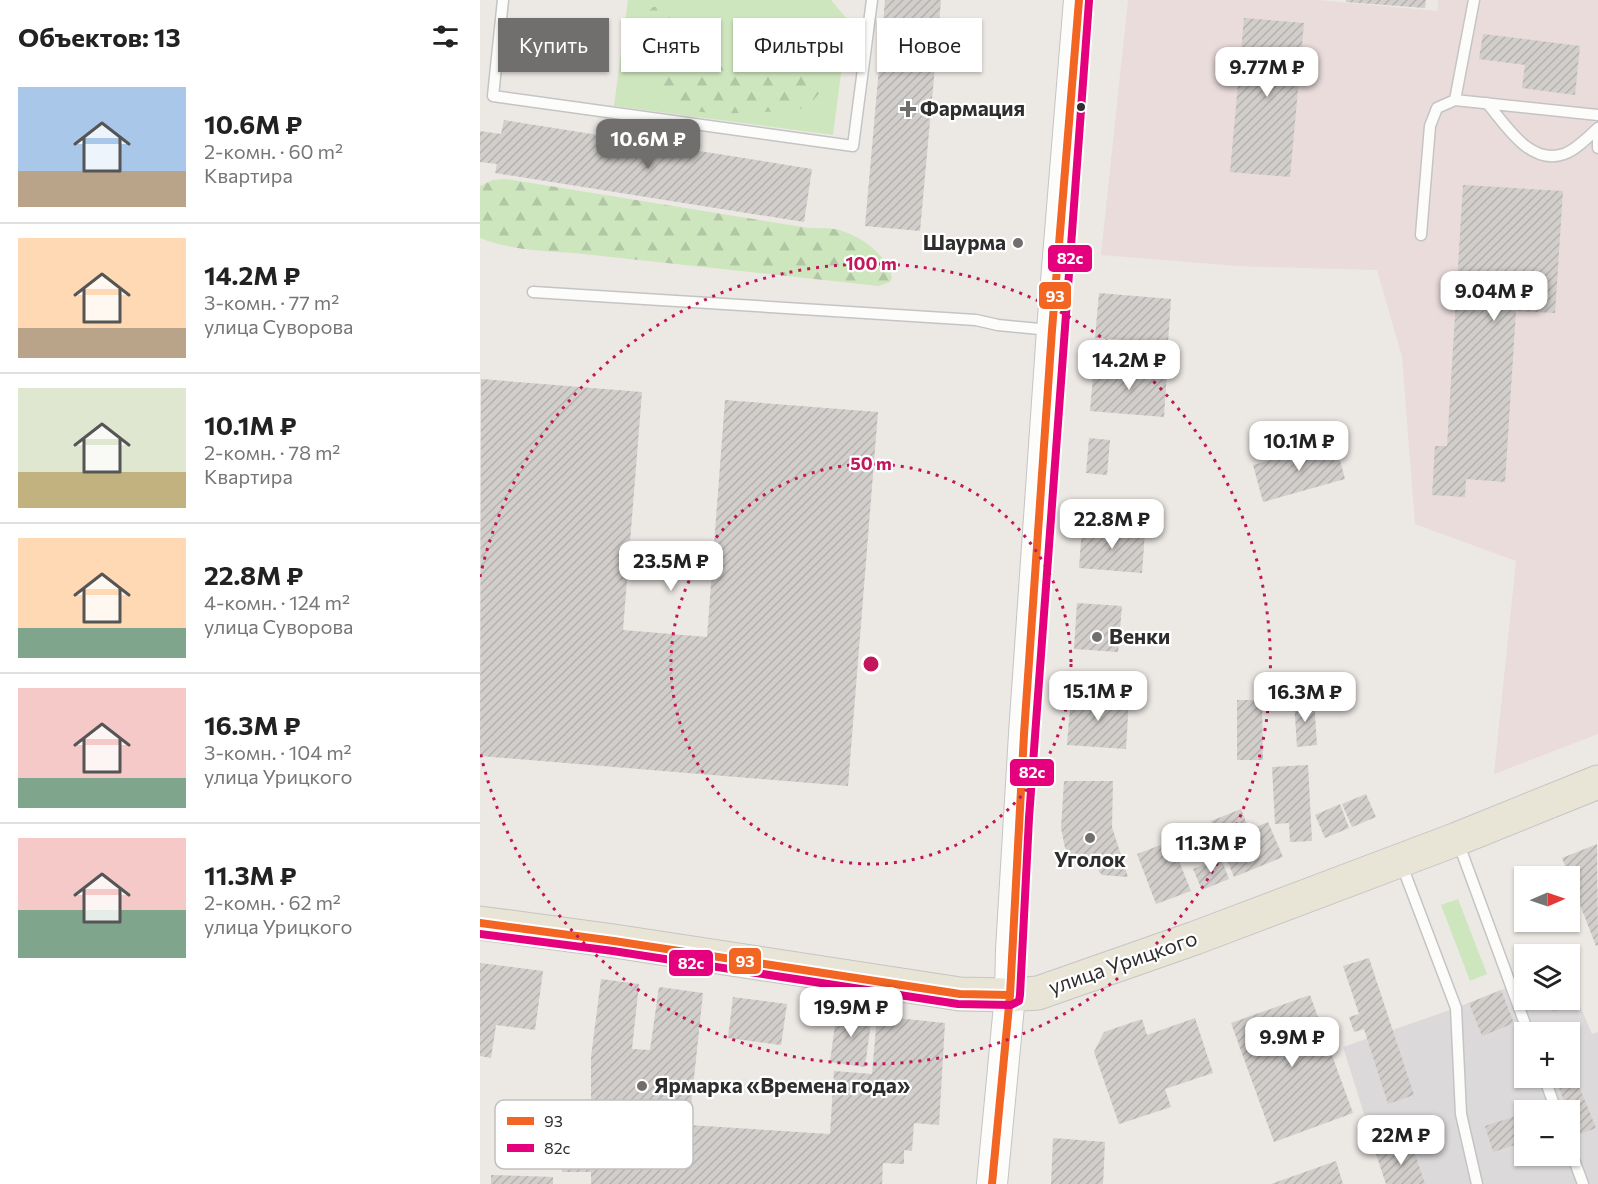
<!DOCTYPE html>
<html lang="ru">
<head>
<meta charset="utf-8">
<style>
	:root { --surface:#fff; --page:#f2f2f2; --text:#222; --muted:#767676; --line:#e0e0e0; --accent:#706f6e }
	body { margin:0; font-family:Commissioner,sans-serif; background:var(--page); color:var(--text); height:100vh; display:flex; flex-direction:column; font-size:22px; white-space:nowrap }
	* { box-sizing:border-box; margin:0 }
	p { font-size:20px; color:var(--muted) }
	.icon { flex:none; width:33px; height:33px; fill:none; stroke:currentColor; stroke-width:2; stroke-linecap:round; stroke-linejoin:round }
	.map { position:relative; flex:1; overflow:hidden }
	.drawer { display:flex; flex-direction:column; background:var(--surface); width:480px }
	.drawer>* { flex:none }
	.hud { position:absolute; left:18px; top:18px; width:570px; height:54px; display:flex; gap:12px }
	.needle { width:39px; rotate:88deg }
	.tools { position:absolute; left:1034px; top:866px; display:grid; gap:12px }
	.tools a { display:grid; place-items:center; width:66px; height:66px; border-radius:0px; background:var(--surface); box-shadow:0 2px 4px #0004; font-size:30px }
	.price { position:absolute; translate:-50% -51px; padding:0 14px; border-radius:12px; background:#fff; color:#222; font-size:20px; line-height:39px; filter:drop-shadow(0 2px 3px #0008) }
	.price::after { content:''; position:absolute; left:50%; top:36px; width:18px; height:14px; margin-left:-9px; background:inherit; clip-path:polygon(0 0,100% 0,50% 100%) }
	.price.active { background:var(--accent); color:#fff }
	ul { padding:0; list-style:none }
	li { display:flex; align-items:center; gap:18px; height:150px; padding:0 18px }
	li+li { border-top:2px solid var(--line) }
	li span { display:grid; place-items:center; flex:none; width:168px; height:120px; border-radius:0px; color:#555 }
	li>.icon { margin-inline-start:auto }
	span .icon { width:72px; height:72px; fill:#fffc; stroke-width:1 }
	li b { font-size:26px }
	h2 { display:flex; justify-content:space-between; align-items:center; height:72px; padding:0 18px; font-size:26px }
	.chip { padding:0 21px; border-radius:0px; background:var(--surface); box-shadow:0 2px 4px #0004; font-size:21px; line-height:54px }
	.chip.active { background:var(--accent); color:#fff }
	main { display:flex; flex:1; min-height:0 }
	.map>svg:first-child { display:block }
	.industrial { fill:#dcd9db; fill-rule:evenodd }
	.medical { fill:#e9dcdb }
	.green { fill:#cee6be }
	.forest { fill:url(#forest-firs) }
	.building { fill:url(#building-hatch) }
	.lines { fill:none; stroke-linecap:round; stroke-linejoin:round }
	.lane-casing { stroke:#c5c4c5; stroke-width:13 }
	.secondary-casing { stroke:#c5c4c5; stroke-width:32 }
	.primary-casing { stroke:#c6c5c4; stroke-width:35 }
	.lane { stroke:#fcfcfb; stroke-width:10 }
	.secondary { stroke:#fcfcfb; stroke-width:30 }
	.primary { stroke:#e8e4d6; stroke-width:33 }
	.bus-1-casing { stroke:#fff; stroke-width:12 }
	.bus-2-casing { stroke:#fff; stroke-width:12 }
	.bus-1 { stroke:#f26522; stroke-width:8 }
	.bus-2 { stroke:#e5007d; stroke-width:8 }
	.ring { fill:none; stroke:#c2185b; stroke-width:3; stroke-dasharray:3 6 }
	.bus-dot { fill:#2e2e2e; stroke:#fff; stroke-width:2 }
	.poi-dot { fill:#706f6e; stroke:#fff; stroke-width:2 }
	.labels { text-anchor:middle; stroke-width:4.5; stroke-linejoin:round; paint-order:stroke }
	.poi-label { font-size:21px; font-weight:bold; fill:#2e2e2e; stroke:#fff; text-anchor:start }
	.street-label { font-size:21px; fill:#2e2e2e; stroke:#fff }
	.key { fill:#fff; stroke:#c0c0c0; stroke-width:1.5 }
	.key-label { font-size:16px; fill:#2e2e2e }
	.centre { fill:#c2185b; stroke:#fff; stroke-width:3 }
	.ring-label { font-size:18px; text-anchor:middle; font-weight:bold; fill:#c2185b; stroke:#fff; stroke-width:4.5; stroke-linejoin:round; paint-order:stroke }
	.line-badge { stroke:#fff; stroke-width:2 }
	.badge-label { font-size:16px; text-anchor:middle; font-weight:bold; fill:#fff }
</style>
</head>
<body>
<main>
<section class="drawer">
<h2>Объектов: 13<svg class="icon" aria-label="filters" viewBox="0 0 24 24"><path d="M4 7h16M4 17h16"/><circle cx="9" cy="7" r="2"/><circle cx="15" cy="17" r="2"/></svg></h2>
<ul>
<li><span style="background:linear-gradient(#a9c7e8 70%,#b9a48a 0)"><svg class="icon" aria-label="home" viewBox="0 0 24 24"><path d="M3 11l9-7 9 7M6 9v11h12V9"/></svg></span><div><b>10.6M ₽</b><p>2-комн. · 60 m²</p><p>Квартира</p></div></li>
<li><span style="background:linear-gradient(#ffd9b3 75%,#b9a48a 0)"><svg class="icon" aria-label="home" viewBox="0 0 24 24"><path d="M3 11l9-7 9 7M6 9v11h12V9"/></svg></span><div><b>14.2M ₽</b><p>3-комн. · 77 m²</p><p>улица Суворова</p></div></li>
<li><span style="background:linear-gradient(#dfe7d0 70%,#c2b280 0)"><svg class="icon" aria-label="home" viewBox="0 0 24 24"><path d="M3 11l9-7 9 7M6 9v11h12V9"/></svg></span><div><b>10.1M ₽</b><p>2-комн. · 78 m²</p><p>Квартира</p></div></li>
<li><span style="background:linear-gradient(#ffd9b3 75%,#7fa58c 0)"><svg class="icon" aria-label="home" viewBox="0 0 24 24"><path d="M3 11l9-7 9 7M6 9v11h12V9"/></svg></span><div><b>22.8M ₽</b><p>4-комн. · 124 m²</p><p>улица Суворова</p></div></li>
<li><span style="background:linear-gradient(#f6c9c9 75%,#7fa58c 0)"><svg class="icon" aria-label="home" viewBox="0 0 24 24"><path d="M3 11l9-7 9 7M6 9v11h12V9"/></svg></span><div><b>16.3M ₽</b><p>3-комн. · 104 m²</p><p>улица Урицкого</p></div></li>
<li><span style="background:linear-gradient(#f6c9c9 60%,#7fa58c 0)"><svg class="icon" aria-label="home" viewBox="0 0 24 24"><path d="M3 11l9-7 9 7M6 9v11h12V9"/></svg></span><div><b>11.3M ₽</b><p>2-комн. · 62 m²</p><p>улица Урицкого</p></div></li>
</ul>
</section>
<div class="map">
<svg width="1118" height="1184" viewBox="0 0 1118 1184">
	<defs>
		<pattern id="forest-firs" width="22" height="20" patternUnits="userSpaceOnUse" patternTransform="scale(1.5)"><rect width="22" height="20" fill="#cee6be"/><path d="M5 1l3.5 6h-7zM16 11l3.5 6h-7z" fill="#b1c6a4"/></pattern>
		<pattern id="building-hatch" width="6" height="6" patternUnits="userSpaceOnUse" patternTransform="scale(1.5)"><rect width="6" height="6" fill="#d1cecb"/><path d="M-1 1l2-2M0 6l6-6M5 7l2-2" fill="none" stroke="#b4b1af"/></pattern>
	</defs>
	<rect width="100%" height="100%" fill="#ece8e4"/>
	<path class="industrial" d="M1089 980 1112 1034 1118 1032V1184H906L863 1047 976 1008 1044 981V999H1089ZM1044 1032H1089V1077H1044ZM1044 1110H1089V1155H1044Z"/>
	<path class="medical" d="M648 0H838L957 11 958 0H1118V734L1014 774 1036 561 935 524 922 357 897 270 759 266 621 255Z"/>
	<path class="green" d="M148 0H351L368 20 353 135 134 106Z
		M978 899 1007 974 990 981 961 905Z"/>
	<path class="forest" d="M173 7H191L211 18 230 59 239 64 271 57 312 37 329 36 339 40 349 53 351 69 346 86 327 107 310 111 235 114 209 110 160 80C160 57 154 24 173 7Z
		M26 179 329 228C339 229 352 227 362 231 382 237 407 255 412 277L410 282 399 286 94 253C62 251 31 250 0 238V186L13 180Z"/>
	<path class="building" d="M405 0H461L440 231 385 226Z
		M866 0H946L945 8 866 2Z
		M764 18 824 23 810 177 750 172Z
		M1003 34 1100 46 1095 95 1042 88 1045 65 999 59Z
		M24 120 332 169 324 222 15 173 17 164 0 162V131L21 134Z
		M983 185 1083 191 1075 313 1036 311 1025 482 986 479 985 497 952 495 955 446H967Z
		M619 293 691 299 688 343 615 338Z
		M614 365 687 370 684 417 610 411Z
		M1 379 162 392 143 630 227 637 245 400 398 412 368 786 0 756Z
		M609 438 630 440 627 475 606 473Z
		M855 442 865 479 783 502 773 465Z
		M602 527 665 532 662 573 599 568Z
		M597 603 642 606 638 652 594 649Z
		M591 694 649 698 646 749 587 745Z
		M757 700H782L783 760H757Z
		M834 700 837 745 817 747 814 701Z
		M828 765 832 841 810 842 809 823 795 824 792 767Z
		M584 781H633L632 827 648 877 622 875 609 858 593 860 585 848 581 828Z
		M886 794 896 817 872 827 862 804Z
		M860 804 869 828 845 838 835 815Z
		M761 809 769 830 788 822 803 857 754 877 731 821Z
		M691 841 711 891 676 904 657 854Z
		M1117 844 1118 945 1116 946 1082 858Z
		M741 858 749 879 722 890 713 869Z
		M889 958 934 1095 908 1104 884 1029 874 1032 869 1017 879 1014 863 966Z
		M0 963 63 971 55 1030 16 1025 11 1058 0 1056Z
		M121 979 159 984 152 1049 170 1050 179 987 223 993 209 1125 350 1134 354 1071 392 1074 397 1016 465 1023 459 1125 434 1123 432 1151 424 1150V1164L403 1163 402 1184H111V1172H82V1110H111V1057Z
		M1089 980 1098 1002 1073 1012 1067 999H1089Z
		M1021 990 1034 1023 1002 1036 989 1003Z
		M830 995 873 1113 794 1142 751 1023Z
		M253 997 307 1004 301 1045 248 1038Z
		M357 1010 392 1015 385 1067 350 1062Z
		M715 1018 733 1073 685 1089 691 1107 639 1124 614 1052 624 1032 662 1019 667 1035Z
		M1097 1081 1116 1128 1098 1135 1079 1088Z
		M1042 1114 1044 1142 1013 1152 1005 1126Z
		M573 1138 625 1142 623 1184H571Z
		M931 1142 945 1184H906L896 1154Z
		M856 1161 863 1184H791Z
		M11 1175 73 1177V1184H11Z"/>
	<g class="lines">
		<defs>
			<path id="lane" d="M23 0 13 96 373 146 392 0
				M994 0 975 100 1118 115
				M1007 103C1026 125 1050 166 1084 154 1096 150 1108 137 1118 128
				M1118 135V148
				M941 235 950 126 957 108 975 100
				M53 292 496 320 518 325 570 330
				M978 842 1048 1032
				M921 863 976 1008 981 1114 997 1184
				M1064 1077 1076 1110
				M1089 1146 1103 1184"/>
			<path id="secondary" d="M512 1184 530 995 531 950 544 734 572 330 599 0"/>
			<path id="primary" d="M0 923 134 941 480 994 530 995 558 993 715 938 977 839 1118 782"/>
		</defs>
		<use href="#lane" class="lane-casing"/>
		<use href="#secondary" class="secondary-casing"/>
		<use href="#primary" class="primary-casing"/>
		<use href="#lane" class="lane"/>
		<use href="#secondary" class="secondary"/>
		<use href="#primary" class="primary"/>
		<defs>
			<path id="bus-1" d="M0 923 134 941 480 994 530 995
				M512 1184 530 995 544 734 572 330 599 0"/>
			<path id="bus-2" d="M0 934 133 951 478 1004 531 1005 539 1001 540 995 549 818 609 1"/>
		</defs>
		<use href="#bus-1" class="bus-1-casing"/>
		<use href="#bus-2" class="bus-2-casing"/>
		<use href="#bus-1" class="bus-1"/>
		<use href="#bus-2" class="bus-2"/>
	</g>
	<g class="ring">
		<circle cx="391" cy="664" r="200"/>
		<path d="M0 577A400 400 0 1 1 0 751"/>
	</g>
	<circle class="bus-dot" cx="601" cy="107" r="5"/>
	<g class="poi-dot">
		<path d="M425 100h6v6h6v6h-6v6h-6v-6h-6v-6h6z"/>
		<circle cx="538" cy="243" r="6"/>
		<circle cx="617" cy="637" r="6"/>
		<circle cx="610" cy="838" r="6"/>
		<circle cx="162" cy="1086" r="6"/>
	</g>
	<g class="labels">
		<g class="poi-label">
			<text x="440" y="116">Фармация</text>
			<text x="526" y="250" text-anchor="end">Шаурма</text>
			<text x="629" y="644">Венки</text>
			<text x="610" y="867" text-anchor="middle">Уголок</text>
			<text x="174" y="1093">Ярмарка «Времена года»</text>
		</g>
		<g class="street-label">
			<text transform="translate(643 963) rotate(-19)" y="7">улица Урицкого</text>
		</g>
	</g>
	<rect x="15" y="1100" width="198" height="69" rx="9" class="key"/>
	<rect x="27" y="1117" width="27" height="8" fill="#f26522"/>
	<rect x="27" y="1144" width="27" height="8" fill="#e5007d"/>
	<g class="key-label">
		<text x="64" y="1127">93</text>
		<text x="64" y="1154">82с</text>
	</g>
	<circle cx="391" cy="664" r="9" class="centre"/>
	<g class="ring-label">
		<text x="391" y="270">100 m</text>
		<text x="391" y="470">50 m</text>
	</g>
	<g class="line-badge">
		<rect x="567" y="244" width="46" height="29" rx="6" fill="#e5007d"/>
		<rect x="558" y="281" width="34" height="29" rx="6" fill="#f26522"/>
		<rect x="529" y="758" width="46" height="29" rx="6" fill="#e5007d"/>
		<rect x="248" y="947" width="34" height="28" rx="6" fill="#f26522"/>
		<rect x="188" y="949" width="46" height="28" rx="6" fill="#e5007d"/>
	</g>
	<g class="badge-label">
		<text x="590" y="264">82с</text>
		<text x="575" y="302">93</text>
		<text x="552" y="778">82с</text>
		<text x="265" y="967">93</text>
		<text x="211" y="969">82с</text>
	</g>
</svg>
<div class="tools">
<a><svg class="needle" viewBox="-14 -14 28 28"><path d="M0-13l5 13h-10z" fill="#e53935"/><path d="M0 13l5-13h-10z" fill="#767676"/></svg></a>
<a><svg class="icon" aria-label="layers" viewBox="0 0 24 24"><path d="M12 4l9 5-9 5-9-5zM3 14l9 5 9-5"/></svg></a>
<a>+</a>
<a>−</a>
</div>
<b class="price" style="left:787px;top:98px">9.77M ₽</b>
<b class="price active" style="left:168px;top:170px">10.6M ₽</b>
<b class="price" style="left:1014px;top:322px">9.04M ₽</b>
<b class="price" style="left:649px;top:391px">14.2M ₽</b>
<b class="price" style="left:819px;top:472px">10.1M ₽</b>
<b class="price" style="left:632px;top:550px">22.8M ₽</b>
<b class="price" style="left:191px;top:592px">23.5M ₽</b>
<b class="price" style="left:618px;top:722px">15.1M ₽</b>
<b class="price" style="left:825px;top:723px">16.3M ₽</b>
<b class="price" style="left:731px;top:874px">11.3M ₽</b>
<b class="price" style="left:371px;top:1038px">19.9M ₽</b>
<b class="price" style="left:812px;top:1068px">9.9M ₽</b>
<b class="price" style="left:921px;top:1166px">22M ₽</b>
<div class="hud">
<a class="chip active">Купить</a>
<a class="chip">Снять</a>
<a class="chip">Фильтры</a>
<a class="chip">Новое</a>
</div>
</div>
</main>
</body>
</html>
